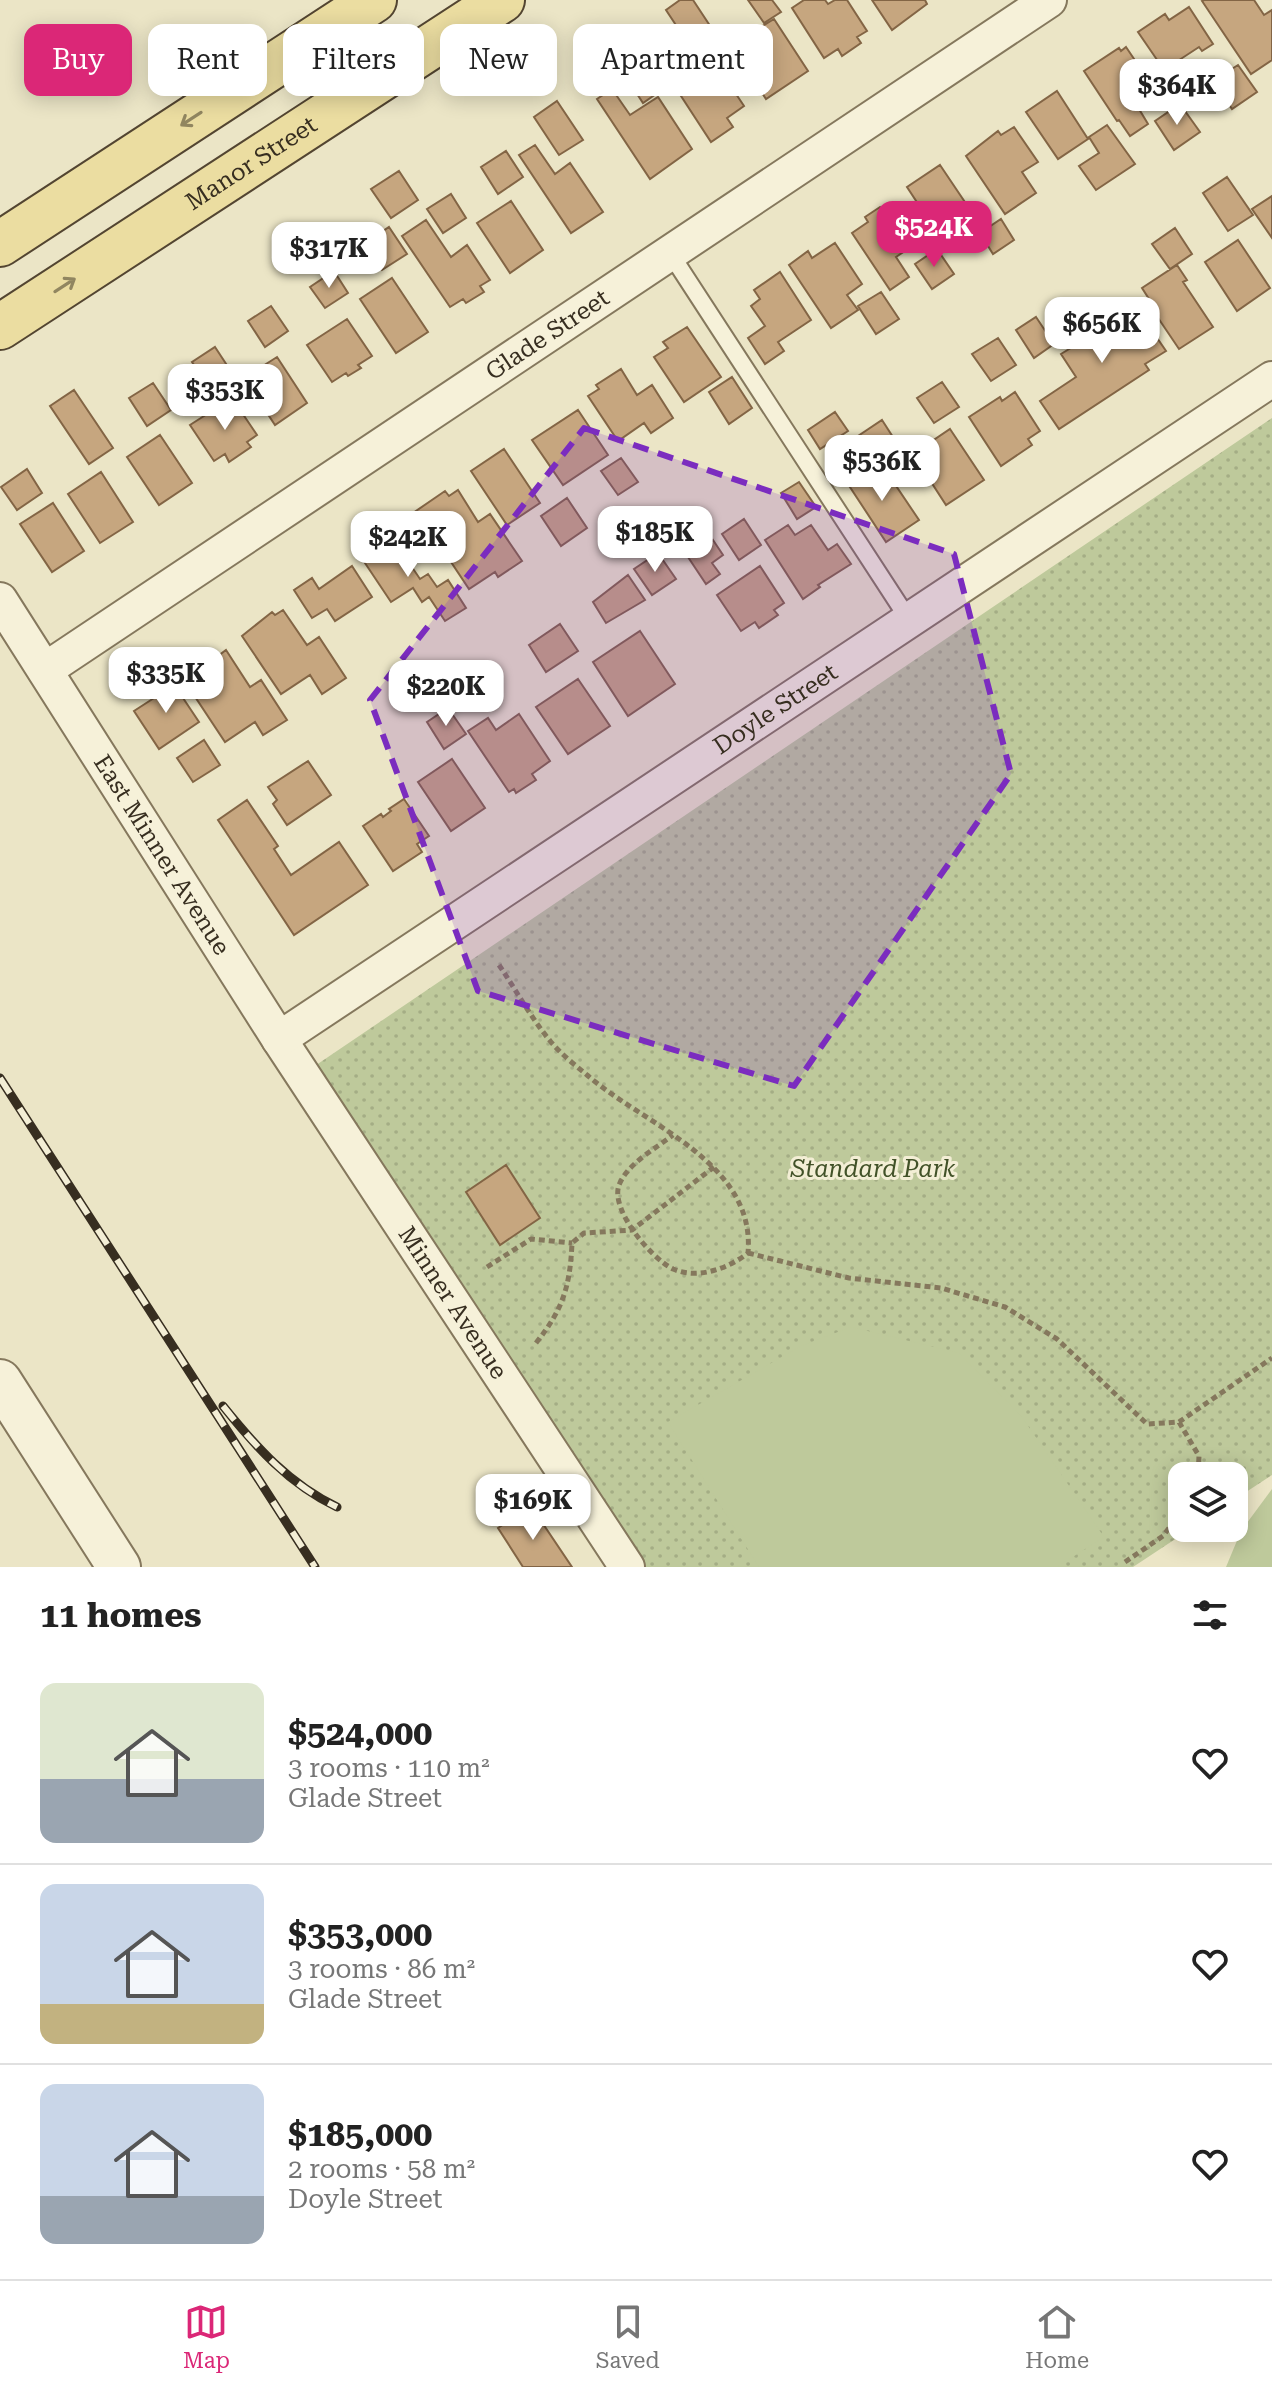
<!DOCTYPE html>
<html lang="en">
<head>
<meta charset="utf-8">
<style>
	:root { --surface:#fff; --page:#f2f2f2; --text:#222; --muted:#767676; --line:#e0e0e0; --accent:#db2777 }
	body { margin:0; font-family:"Roboto Serif",serif; background:var(--page); color:var(--text); height:100vh; display:flex; flex-direction:column; font-size:30px; white-space:nowrap }
	* { box-sizing:border-box; margin:0 }
	p { font-size:26px; color:var(--muted) }
	.icon { flex:none; width:44px; height:44px; fill:none; stroke:currentColor; stroke-width:2; stroke-linecap:round; stroke-linejoin:round }
	.map { position:relative; height:1567px; overflow:hidden }
	.drawer { display:flex; flex-direction:column; background:var(--surface); flex:1 }
	.drawer>* { flex:none }
	.guide { position:absolute; left:24px; top:24px; width:800px; height:72px; display:flex; gap:16px }
	.tools { position:absolute; left:1168px; top:1462px; display:grid; gap:16px }
	.tools a { display:grid; place-items:center; width:80px; height:80px; border-radius:16px; background:var(--surface); box-shadow:0 4px 20px #0003; font-size:40px }
	.price { position:absolute; translate:-50% -68px; padding:0 18px; border-radius:16px; background:#fff; color:#222; font-size:26px; line-height:52px; filter:drop-shadow(0 2px 4px #0008) }
	.price::after { content:''; position:absolute; left:50%; top:48px; width:24px; height:18px; margin-left:-12px; background:inherit; clip-path:polygon(0 0,100% 0,50% 100%) }
	.price.current { background:var(--accent); color:#fff }
	ul { padding:0; list-style:none }
	li { display:flex; align-items:center; gap:24px; height:200px; padding:0 40px }
	li+li { border-top:2px solid var(--line) }
	li span { display:grid; place-items:center; flex:none; width:224px; height:160px; border-radius:16px; color:#555 }
	li>.icon { margin-inline-start:auto }
	span .icon { width:96px; height:96px; fill:#fffc; stroke-width:1 }
	li b { font-size:34px }
	h2 { display:flex; justify-content:space-between; align-items:center; height:96px; padding:0 40px; font-size:34px }
	.chip { padding:0 28px; border-radius:16px; background:var(--surface); box-shadow:0 4px 20px #0003; font-size:28px; line-height:72px }
	.chip.current { background:var(--accent); color:#fff }
	.tabs { display:flex; justify-content:space-around; align-items:center; height:112px; border-top:2px solid var(--line); background:var(--surface); font-size:22px; color:var(--muted) }
	.tabs a { display:grid; justify-items:center; gap:4px }
	.tabs .current { color:var(--accent) }
	.map>svg:first-child { display:block }
	.green { fill:url(#green-dots) }
	.pitch { fill:#bec99b }
	.building { fill:#c6a67f; stroke:#836545; stroke-width:2 }
	.lines { fill:none; stroke-linecap:round; stroke-linejoin:round }
	.service-casing { stroke:#85785d; stroke-width:20 }
	.minor-casing { stroke:#85785d; stroke-width:38 }
	.tertiary-casing { stroke:#85785d; stroke-width:46 }
	.primary-casing { stroke:#534531; stroke-width:48 }
	.path { stroke:#85785d; stroke-width:5; stroke-dasharray:6 4; stroke-linecap:butt }
	.service { stroke:#f6f1d9; stroke-width:16 }
	.minor { stroke:#f6f1d9; stroke-width:34 }
	.tertiary { stroke:#f6f1d9; stroke-width:42 }
	.primary { stroke:#ebdda1; stroke-width:44 }
	.rail-casing { stroke:#372e20; stroke-width:9 }
	.rail { stroke:#f3eed5; stroke-width:6; stroke-dasharray:18; stroke-linecap:butt }
	.oneway { stroke:#918660 }
	.marked { fill:#7b2cbf; fill-opacity:0.2; stroke:#7b2cbf; stroke-width:6; stroke-dasharray:16 10; stroke-linejoin:round }
	.labels { text-anchor:middle; stroke-width:6; stroke-linejoin:round; paint-order:stroke }
	.street-label { font-size:24px; fill:#372e20; stroke:#f3eed5 }
	.park-label { font-size:24px; font-style:italic; fill:#425228; stroke:#f3eed5 }
</style>
</head>
<body>
<div class="map">
<svg width="1272" height="1567" viewBox="0 0 1272 1567">
	<defs>
		<pattern id="green-dots" width="8" height="8" patternUnits="userSpaceOnUse" patternTransform="scale(2)"><rect width="8" height="8" fill="#bec99b"/><path d="M2 2h.1M6 6h.1" fill="none" stroke="#a4ad85" stroke-width="1.8" stroke-linecap="round"/></pattern>
	</defs>
	<rect width="100%" height="100%" fill="#ebe5c6"/>
	<path class="green" d="M1272 418V1475L1234 1500V1476H1182V1528H1192L1133 1567H636L297 1078Z"/>
	<path class="pitch" d="M851 1327 959 1353 1022 1417 1104 1537 1057 1567H759L668 1422 801 1346Z
		M1272 1489V1567H1226L1241 1531Z"/>
	<path class="building" d="M680 0H693L724 47 701 63 666 10Z
		M748 0H772L781 12 764 23Z
		M804 0H825L828 4 835 0H847L867 31 857 37 861 43 842 56 838 49 824 58 792 8Z
		M872 0H925L927 4 892 30Z
		M1204 0H1254L1264 15 1272 10V60L1251 74 1202 1Z
		M1189 7 1213 44 1202 51 1199 47 1164 70 1138 32 1165 14 1169 20Z
		M774 19 808 71 766 99 741 61 762 46 753 32Z
		M1126 47 1159 96 1139 109 1148 124 1130 136 1119 120 1117 121 1084 71 1119 48 1121 51Z
		M651 64 666 87 643 103 628 80Z
		M1238 65 1257 92 1232 109 1213 81Z
		M720 70 744 106 727 118 733 127 711 142 681 96Z
		M612 89 630 115 658 97 692 149 650 179 597 99Z
		M1057 91 1088 139 1058 159 1026 112Z
		M557 101 583 140 559 155 534 117Z
		M1180 104 1200 132 1174 150 1155 121Z
		M1107 125 1135 164 1096 190 1079 166 1099 153 1089 137Z
		M1014 127 1038 162 1022 172 1036 193 1005 214 966 156 998 131 1001 135Z
		M535 145 555 174 570 163 603 212 571 233 519 155Z
		M506 151 523 177 498 194 481 167Z
		M940 165 981 226 947 248 907 187Z
		M399 171 418 200 391 218 371 189Z
		M1227 177 1253 215 1228 231 1203 193Z
		M451 194 466 218 443 233 427 209Z
		M1272 196V238L1252 209Z
		M511 201 543 250 510 273 477 223Z
		M893 205 918 242 896 257 909 277 890 290 852 233 868 222 865 217 880 207 883 211Z
		M1001 219 1014 240 993 254 980 233Z
		M426 220 451 257 467 245 490 280 480 286 484 292 466 303 463 299 450 307 402 236Z
		M389 227 407 254 382 270 364 244Z
		M1175 228 1192 254 1170 269 1152 244Z
		M1238 240 1270 288 1237 311 1205 262Z
		M835 243 862 284 847 295 858 310 831 328 789 265 808 251 812 258Z
		M937 249 954 274 932 289 915 264Z
		M1177 265 1187 280 1183 282 1213 327 1179 349 1146 300 1149 299 1142 288Z
		M334 271 348 293 325 308 310 287Z
		M780 272 811 320 778 342 784 351 765 364 748 338 765 326 751 306 760 299 754 290Z
		M392 278 428 332 396 353 360 299Z
		M881 292 899 319 876 334 858 306Z
		M271 306 288 331 265 347 248 321Z
		M1131 309 1140 322 1144 319 1166 351 1145 364 1149 370 1059 429 1040 401 1076 377 1061 354 1074 346 1068 338 1098 318 1103 327Z
		M1036 317 1054 344 1034 358 1016 330Z
		M347 319 372 356 358 365 361 368 348 376 346 373 332 382 307 345Z
		M687 327 721 377 684 402 654 357 668 348 663 342Z
		M998 338 1016 365 991 381 972 354Z
		M215 347 234 376 212 391 192 362Z
		M277 357 307 403 275 425 244 378Z
		M621 369 637 395 652 385 673 418 651 433 644 423 618 441 588 396 599 389 596 385Z
		M732 377 752 408 729 424 709 392Z
		M942 382 959 407 934 423 917 398Z
		M153 383 171 410 147 426 129 398Z
		M74 390 113 448 89 464 50 406Z
		M1015 392 1040 431 1028 439 1032 445 1001 466 969 417 1000 397 1002 401Z
		M232 398 257 435 247 442 251 447 229 462 225 454 214 461 190 425Z
		M578 410 608 455 563 485 532 440Z
		M835 412 848 431 820 449 808 430Z
		M882 420 900 448 876 464 858 436Z
		M950 429 984 480 946 505 913 454Z
		M160 435 192 483 159 505 127 457Z
		M504 449 540 503 507 525 471 471Z
		M621 458 638 482 618 495 601 471Z
		M861 467 870 482 886 471 919 520 886 542 844 478Z
		M27 469 42 493 17 510 1 487Z
		M101 472 133 522 100 543 68 494Z
		M799 482 816 507 797 519 781 493Z
		M458 490 478 522 490 514 522 561 498 577 495 572 469 589 445 553 441 556 413 513 445 491 449 496Z
		M567 498 587 528 561 546 541 516Z
		M53 503 84 551 52 572 20 524Z
		M744 519 761 545 739 560 722 534Z
		M788 525 795 535 811 525 828 550 837 544 851 564 818 585 820 587 803 599 765 540Z
		M377 538 384 549 395 542 420 579 428 574 437 587 448 580 466 608 445 621 429 597 422 602 413 588 391 602 357 551Z
		M713 540 723 555 712 563 720 574 706 584 688 557Z
		M658 553 676 579 652 595 634 569Z
		M352 566 372 597 335 621 327 609 312 618 294 590 312 578 319 589Z
		M760 566 784 603 774 610 778 615 759 628 755 622 741 631 717 595Z
		M628 575 645 600 606 623 593 602Z
		M283 610 307 645 319 637 346 678 322 694 310 675 281 694 242 636 272 612 275 615Z
		M560 624 578 651 546 672 529 645Z
		M640 631 675 684 628 716 593 662Z
		M226 650 250 687 261 680 287 720 263 735 255 722 225 742 180 674 211 654 214 659Z
		M578 679 610 726 568 754 536 707Z
		M171 680 199 722 159 749 134 711 154 698 151 693Z
		M448 708 466 734 444 749 427 722Z
		M519 714 550 761 532 774 536 780 516 793 514 789 509 792 468 731 488 718 496 730Z
		M204 740 220 765 193 782 177 758Z
		M452 759 485 808 451 831 418 782Z
		M308 761 331 795 287 825 273 804 277 800 268 787Z
		M404 799 429 836 417 844 422 852 393 871 363 826 381 814 383 817 391 811 389 809Z
		M247 800 278 846 274 849 291 875 339 842 368 885 294 935 218 820Z
		M506 1165 540 1218 500 1245 466 1192Z
		M531 1506 572 1567H523L498 1528Z"/>
	<g class="lines">
		<defs>
			<path id="service" d="M670 253 909 620"/>
			<g id="minor">
				<path id="s1" d="M0 600 279 1039 627 1567"/>
				<path id="s2" d="M45 670 1049 0"/>
				<path id="s3" d="M279 1039 1272 379"/>
			</g>
			<path id="tertiary" d="M0 1381 119 1567"/>
			<g id="primary">
				<path d="M0 244 374 0"/>
				<path id="s4" d="M0 327 502 0"/>
			</g>
		</defs>
		<use href="#service" class="service-casing"/>
		<use href="#minor" class="minor-casing"/>
		<use href="#tertiary" class="tertiary-casing"/>
		<use href="#primary" class="primary-casing"/>
		<path class="path" d="M499 965C516 990 531 1018 551 1042 561 1054 575 1065 587 1075 644 1125 756 1162 748 1253 729 1268 698 1280 673 1269 651 1258 610 1210 619 1185 628 1163 655 1149 673 1135
			M748 1253 849 1278 941 1288 1005 1307 1057 1339 1147 1424 1179 1422 1272 1358
			M487 1267 531 1239 572 1243
			M536 1343C563 1309 570 1287 572 1243L584 1233 632 1230 714 1167
			M1179 1422 1199 1456 1198 1476
			M1125 1562 1163 1536 1182 1511"/>
		<use href="#service" class="service"/>
		<use href="#minor" class="minor"/>
		<use href="#tertiary" class="tertiary"/>
		<use href="#primary" class="primary"/>
		<defs>
			<path id="rail" d="M0 1078 315 1567
				M223 1406C256 1447 289 1484 337 1507"/>
		</defs>
		<use href="#rail" class="rail-casing"/>
		<use href="#rail" class="rail"/>
	</g>
	<defs><path id="oneway-shaft" d="M-6 0H5M1.5-3L5.5 0L1.5 3" fill="none" stroke-width="1.6" stroke-linecap="round" stroke-linejoin="round" transform="scale(2)"/></defs>
	<g class="oneway">
		<use href="#oneway-shaft" transform="translate(191 119) rotate(147)"/>
		<use href="#oneway-shaft" transform="translate(65 285) rotate(-33)"/>
	</g>
	<path class="marked" d="M584 428 954 554 1011 774 794 1086 478 991 370 700Z"/>
	<g class="labels">
		<g class="street-label">
			<text dy="8" stroke="none"><textPath href="#s4" startOffset="300">Manor Street</textPath></text>
			<text dy="8" stroke="none"><textPath href="#s2" startOffset="604">Glade Street</textPath></text>
			<text dy="8" stroke="none"><textPath href="#s3" startOffset="596">Doyle Street</textPath></text>
			<text dy="8" stroke="none"><textPath href="#s1" startOffset="302">East Minner Avenue</textPath></text>
			<text dy="8" stroke="none"><textPath href="#s1" startOffset="836">Minner Avenue</textPath></text>
		</g>
		<g class="park-label">
			<text x="873" y="1177">Standard Park</text>
		</g>
	</g>
</svg>
<div class="tools">
<a><svg class="icon" aria-label="layers" viewBox="0 0 24 24"><path d="M12 4l9 5-9 5-9-5zM3 14l9 5 9-5"/></svg></a>
</div>
<b class="price" style="left:1177px;top:127px">$364K</b>
<b class="price current" style="left:934px;top:269px">$524K</b>
<b class="price" style="left:329px;top:290px">$317K</b>
<b class="price" style="left:1102px;top:365px">$656K</b>
<b class="price" style="left:225px;top:432px">$353K</b>
<b class="price" style="left:882px;top:503px">$536K</b>
<b class="price" style="left:655px;top:574px">$185K</b>
<b class="price" style="left:408px;top:579px">$242K</b>
<b class="price" style="left:166px;top:715px">$335K</b>
<b class="price" style="left:446px;top:728px">$220K</b>
<b class="price" style="left:533px;top:1542px">$169K</b>
<div class="guide">
<a class="chip current">Buy</a>
<a class="chip">Rent</a>
<a class="chip">Filters</a>
<a class="chip">New</a>
<a class="chip">Apartment</a>
</div>
</div>
<section class="drawer">
<h2>11 homes<svg class="icon" aria-label="filters" viewBox="0 0 24 24"><path d="M4 7h16M4 17h16"/><circle cx="9" cy="7" r="2"/><circle cx="15" cy="17" r="2"/></svg></h2>
<ul>
<li><span style="background:linear-gradient(#dfe7d0 60%,#9aa5b1 0)"><svg class="icon" aria-label="home" viewBox="0 0 24 24"><path d="M3 11l9-7 9 7M6 9v11h12V9"/></svg></span><div><b>$524,000</b><p>3 rooms · 110 m²</p><p>Glade Street</p></div><svg class="icon" aria-label="heart" viewBox="0 0 24 24"><path d="M12 20l-8-8c-3-5 5-10 8-4 3-6 11-1 8 4z"/></svg></li>
<li><span style="background:linear-gradient(#c9d6e8 75%,#c2b280 0)"><svg class="icon" aria-label="home" viewBox="0 0 24 24"><path d="M3 11l9-7 9 7M6 9v11h12V9"/></svg></span><div><b>$353,000</b><p>3 rooms · 86 m²</p><p>Glade Street</p></div><svg class="icon" aria-label="heart" viewBox="0 0 24 24"><path d="M12 20l-8-8c-3-5 5-10 8-4 3-6 11-1 8 4z"/></svg></li>
<li><span style="background:linear-gradient(#c9d6e8 70%,#9aa5b1 0)"><svg class="icon" aria-label="home" viewBox="0 0 24 24"><path d="M3 11l9-7 9 7M6 9v11h12V9"/></svg></span><div><b>$185,000</b><p>2 rooms · 58 m²</p><p>Doyle Street</p></div><svg class="icon" aria-label="heart" viewBox="0 0 24 24"><path d="M12 20l-8-8c-3-5 5-10 8-4 3-6 11-1 8 4z"/></svg></li>
</ul>
</section>
<nav class="tabs">
<a class="current"><svg class="icon" aria-label="map" viewBox="0 0 24 24"><path d="M3 6l6-2 6 2 6-2v14l-6 2-6-2-6 2zM9 4v14M15 6v14"/></svg>Map</a>
<a><svg class="icon" aria-label="saved" viewBox="0 0 24 24"><path d="M7 4h10v16l-5-4-5 4z"/></svg>Saved</a>
<a><svg class="icon" aria-label="home" viewBox="0 0 24 24"><path d="M3 11l9-7 9 7M6 9v11h12V9"/></svg>Home</a>
</nav>
</body>
</html>
